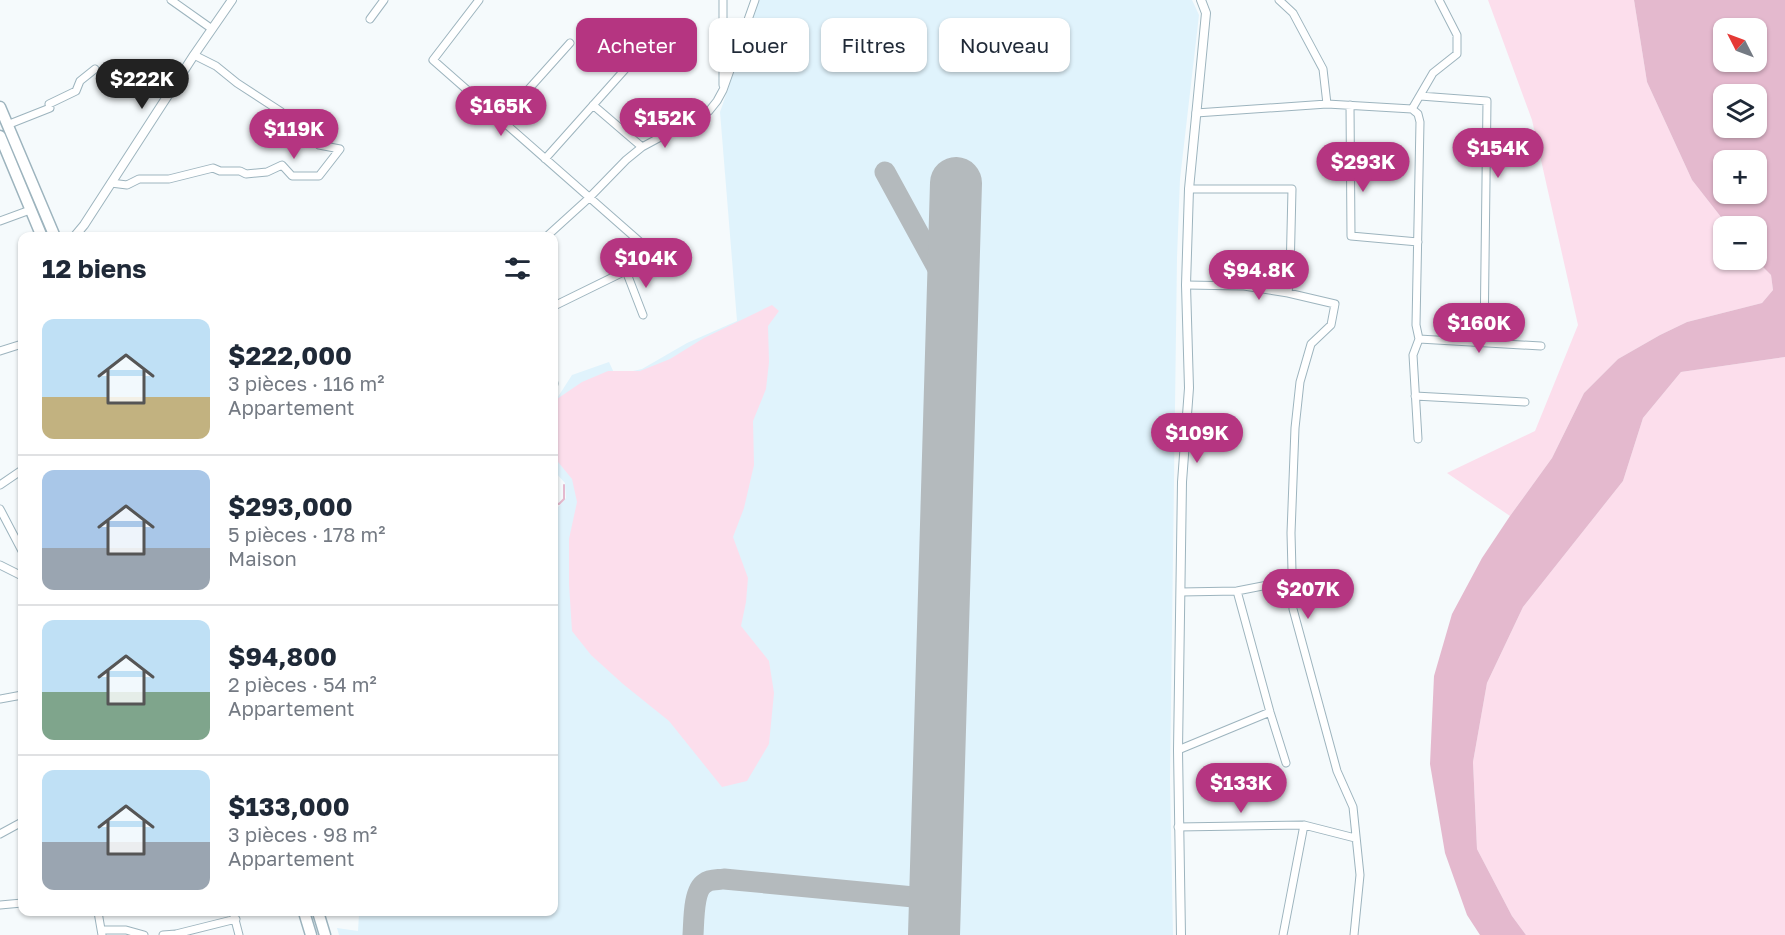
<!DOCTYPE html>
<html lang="fr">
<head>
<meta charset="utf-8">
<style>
	:root { --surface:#fff; --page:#f2f2f3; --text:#1f2937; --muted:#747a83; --line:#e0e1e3; --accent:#b53581 }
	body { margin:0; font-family:"Golos Text",sans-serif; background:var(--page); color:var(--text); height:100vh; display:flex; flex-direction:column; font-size:22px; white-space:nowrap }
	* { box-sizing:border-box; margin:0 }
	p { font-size:20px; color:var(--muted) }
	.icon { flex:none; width:33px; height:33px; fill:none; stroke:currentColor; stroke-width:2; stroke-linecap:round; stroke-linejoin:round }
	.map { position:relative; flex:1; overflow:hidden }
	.panel { position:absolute; left:18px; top:232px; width:540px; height:684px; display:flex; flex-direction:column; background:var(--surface); border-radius:12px; box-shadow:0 2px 4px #0004 }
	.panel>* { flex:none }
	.guide { position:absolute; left:576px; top:18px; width:570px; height:54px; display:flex; gap:12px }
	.needle { width:39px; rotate:312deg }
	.tools { position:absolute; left:1713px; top:18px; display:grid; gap:12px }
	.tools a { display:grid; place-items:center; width:54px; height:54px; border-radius:12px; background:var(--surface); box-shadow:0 2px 4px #0004; font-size:30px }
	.price { position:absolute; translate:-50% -51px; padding:0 14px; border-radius:21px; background:var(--accent); color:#fff; font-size:20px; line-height:39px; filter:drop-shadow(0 2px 3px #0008) }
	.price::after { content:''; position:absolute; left:50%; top:36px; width:18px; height:14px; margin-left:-9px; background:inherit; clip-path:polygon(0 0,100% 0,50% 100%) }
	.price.active { background:#222; color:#fff }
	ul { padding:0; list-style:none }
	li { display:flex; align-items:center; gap:18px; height:150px; padding:0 24px }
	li+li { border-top:2px solid var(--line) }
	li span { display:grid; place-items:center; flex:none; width:168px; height:120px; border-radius:12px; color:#555 }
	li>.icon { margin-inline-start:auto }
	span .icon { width:72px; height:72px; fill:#fffc; stroke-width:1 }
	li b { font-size:26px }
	h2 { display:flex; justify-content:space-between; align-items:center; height:72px; padding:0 24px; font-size:26px }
	.pill { padding:0 21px; border-radius:12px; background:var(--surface); box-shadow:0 2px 4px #0004; font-size:21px; line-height:54px }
	.pill.active { background:var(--accent); color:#fff }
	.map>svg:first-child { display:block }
	.built { fill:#e0f3fc }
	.green { fill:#fcdeec }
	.water { fill:#e4b9ce; fill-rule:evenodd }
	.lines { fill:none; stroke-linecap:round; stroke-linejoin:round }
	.stream { stroke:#e4b9ce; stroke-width:2 }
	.taxiway { stroke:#b4babd; stroke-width:21 }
	.runway { stroke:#b4babd; stroke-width:52 }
	.minor-casing { stroke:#9db4be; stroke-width:9 }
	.tertiary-casing { stroke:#9db4be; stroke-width:10 }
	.trunk-casing { stroke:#9db4be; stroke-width:13 }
	.minor { stroke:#fff; stroke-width:7 }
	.tertiary { stroke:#fff; stroke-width:8 }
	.trunk { stroke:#fff; stroke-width:10 }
</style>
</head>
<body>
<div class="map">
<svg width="1785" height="935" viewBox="0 0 1785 935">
	<rect width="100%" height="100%" fill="#f5fafc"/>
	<path class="built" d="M759 0H1192L1199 15 1180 179 1177 258 1170 780 1173 935H339L337 928 358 931 359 914 349 912H554V512L566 498 565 483 554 471V403L572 375 609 362 615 375 642 369 687 343 737 321 720 112Z"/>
	<path class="green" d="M1488 0H1634L1647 82 1692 180 1728 226H1724V260H1756L1771 275 1773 290 1762 303 1687 322 1660 335 1618 359 1584 393 1552 458 1510 516 1447 473 1535 431 1578 325 1532 120Z
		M772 305 779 311 768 326 769 362 766 389 753 421 754 465 744 508 733 537 748 578 746 602 741 626 769 661 774 693 769 744 747 781 722 787 669 721 623 684 591 655 572 631 569 584V539L577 502 572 479 554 457V405L557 399 582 382 608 371H640L670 359 704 338Z
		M1785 357V935H1526L1512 916 1477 849 1473 762 1487 683 1523 607 1623 481 1643 418 1681 372Z"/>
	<path class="water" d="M1634 0H1785V357L1681 372 1643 418 1623 481 1523 607 1487 683 1473 762 1477 849 1512 916 1526 935H1480L1467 915 1445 853 1430 764 1434 676 1452 614 1482 558 1510 516 1552 458 1584 393 1618 359 1660 335 1687 322 1762 303 1773 290 1771 275 1756 260V226H1728L1692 180 1647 82ZM1724 28H1756V62H1724ZM1724 94H1756V128H1724ZM1724 160H1756V194H1724Z"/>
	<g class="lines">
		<path class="stream" d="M554 503 559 504 564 499V485"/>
		<path class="taxiway" d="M885 172 944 280 948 290 952 311
			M693 935C694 922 693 890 705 883 710 879 718 880 724 879L935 899"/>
		<path class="runway" d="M934 935 956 183"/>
		<defs>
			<path id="minor" d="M171 0 212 29
				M479 0 433 60 656 256 554 306
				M1279 0 1293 13 1323 69 1327 104
				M370 19 384 0
				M723 85V0
				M1420 96 1487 101 1484 342
				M593 105 642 147
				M1350 105 1351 236 1418 242
				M1412 109 1433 73 1457 54V35L1439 0
				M1196 113 1327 104 1412 109 1418 114 1420 122 1416 325 1419 339 1413 355 1418 439
				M501 120 570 43
				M7 125 50 108 49 104 76 91 80 81 95 69
				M545 159 628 66
				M111 183 127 185 139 179H169L213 168 220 171H240L246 174 267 172 282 165 292 176H319L340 149 319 145 280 111 237 83 216 66 194 55
				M1189 189H1292L1290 274 1288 293
				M0 221 30 210
				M546 237 589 198 626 160 642 147 709 111 717 101 723 90 755 0
				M626 271 643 315
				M1186 285 1244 286 1288 293 1335 304 1331 325 1311 344 1300 382 1295 428 1291 533 1293 609 1337 771 1353 807 1360 875 1354 935
				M1419 339 1541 346
				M0 351 22 344
				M554 383V384
				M1415 396 1525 402
				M0 485 22 470
				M0 509 22 551
				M0 565 22 576
				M1237 591 1270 712 1286 763
				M1181 592 1237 591 1293 580
				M0 699 22 695
				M1178 750 1270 712
				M1178 827 1304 825
				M0 834 22 822
				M0 905 22 903
				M98 912 102 935
				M233 912 239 935
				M102 930H126L144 935
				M163 935 176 934 236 919
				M1283 935 1304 825 1355 838"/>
			<path id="tertiary" d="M74 237 84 225 194 55 232 0
				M1181 935 1178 750 1182 482 1189 388 1186 285 1189 189 1206 13 1201 0"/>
			<path id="trunk" d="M0 107 55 237
				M0 136 42 237
				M304 912 311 935
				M318 912 325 935"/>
		</defs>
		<use href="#minor" class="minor-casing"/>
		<use href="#tertiary" class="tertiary-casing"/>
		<use href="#trunk" class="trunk-casing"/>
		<use href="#minor" class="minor"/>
		<use href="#tertiary" class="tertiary"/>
		<use href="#trunk" class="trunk"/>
	</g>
</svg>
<div class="tools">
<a><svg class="needle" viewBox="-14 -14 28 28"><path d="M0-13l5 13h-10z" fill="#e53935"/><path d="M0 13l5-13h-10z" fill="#747a83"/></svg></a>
<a><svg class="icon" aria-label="layers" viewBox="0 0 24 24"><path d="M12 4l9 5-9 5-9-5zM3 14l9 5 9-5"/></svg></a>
<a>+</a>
<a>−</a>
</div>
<b class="price active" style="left:142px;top:110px">$222K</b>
<b class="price" style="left:501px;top:137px">$165K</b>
<b class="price" style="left:665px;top:149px">$152K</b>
<b class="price" style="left:294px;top:160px">$119K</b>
<b class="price" style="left:1498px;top:179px">$154K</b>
<b class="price" style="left:1363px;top:193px">$293K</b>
<b class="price" style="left:646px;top:289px">$104K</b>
<b class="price" style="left:1259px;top:301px">$94.8K</b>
<b class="price" style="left:1479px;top:354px">$160K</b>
<b class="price" style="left:1197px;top:464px">$109K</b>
<b class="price" style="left:1308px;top:620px">$207K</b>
<b class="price" style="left:1241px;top:814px">$133K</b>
<div class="guide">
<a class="pill active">Acheter</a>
<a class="pill">Louer</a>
<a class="pill">Filtres</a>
<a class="pill">Nouveau</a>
</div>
<section class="panel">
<h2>12 biens<svg class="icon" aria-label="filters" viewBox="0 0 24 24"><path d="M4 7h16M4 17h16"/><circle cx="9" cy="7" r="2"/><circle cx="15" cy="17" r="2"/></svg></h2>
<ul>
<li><span style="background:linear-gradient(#bfe0f5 65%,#c2b280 0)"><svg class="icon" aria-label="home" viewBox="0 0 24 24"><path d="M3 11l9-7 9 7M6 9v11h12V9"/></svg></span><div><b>$222,000</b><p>3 pièces · 116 m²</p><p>Appartement</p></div></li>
<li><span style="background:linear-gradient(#a9c7e8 65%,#9aa5b1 0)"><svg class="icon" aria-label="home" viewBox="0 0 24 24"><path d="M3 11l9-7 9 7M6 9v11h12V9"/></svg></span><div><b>$293,000</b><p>5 pièces · 178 m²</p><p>Maison</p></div></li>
<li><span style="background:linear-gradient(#bfe0f5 60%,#7fa58c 0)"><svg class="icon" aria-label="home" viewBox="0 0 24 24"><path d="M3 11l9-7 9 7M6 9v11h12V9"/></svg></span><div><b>$94,800</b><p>2 pièces · 54 m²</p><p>Appartement</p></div></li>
<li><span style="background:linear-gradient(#bfe0f5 60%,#9aa5b1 0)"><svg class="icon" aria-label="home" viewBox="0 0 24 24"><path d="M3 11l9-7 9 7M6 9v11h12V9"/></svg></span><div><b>$133,000</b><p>3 pièces · 98 m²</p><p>Appartement</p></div></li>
</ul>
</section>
</div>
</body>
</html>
